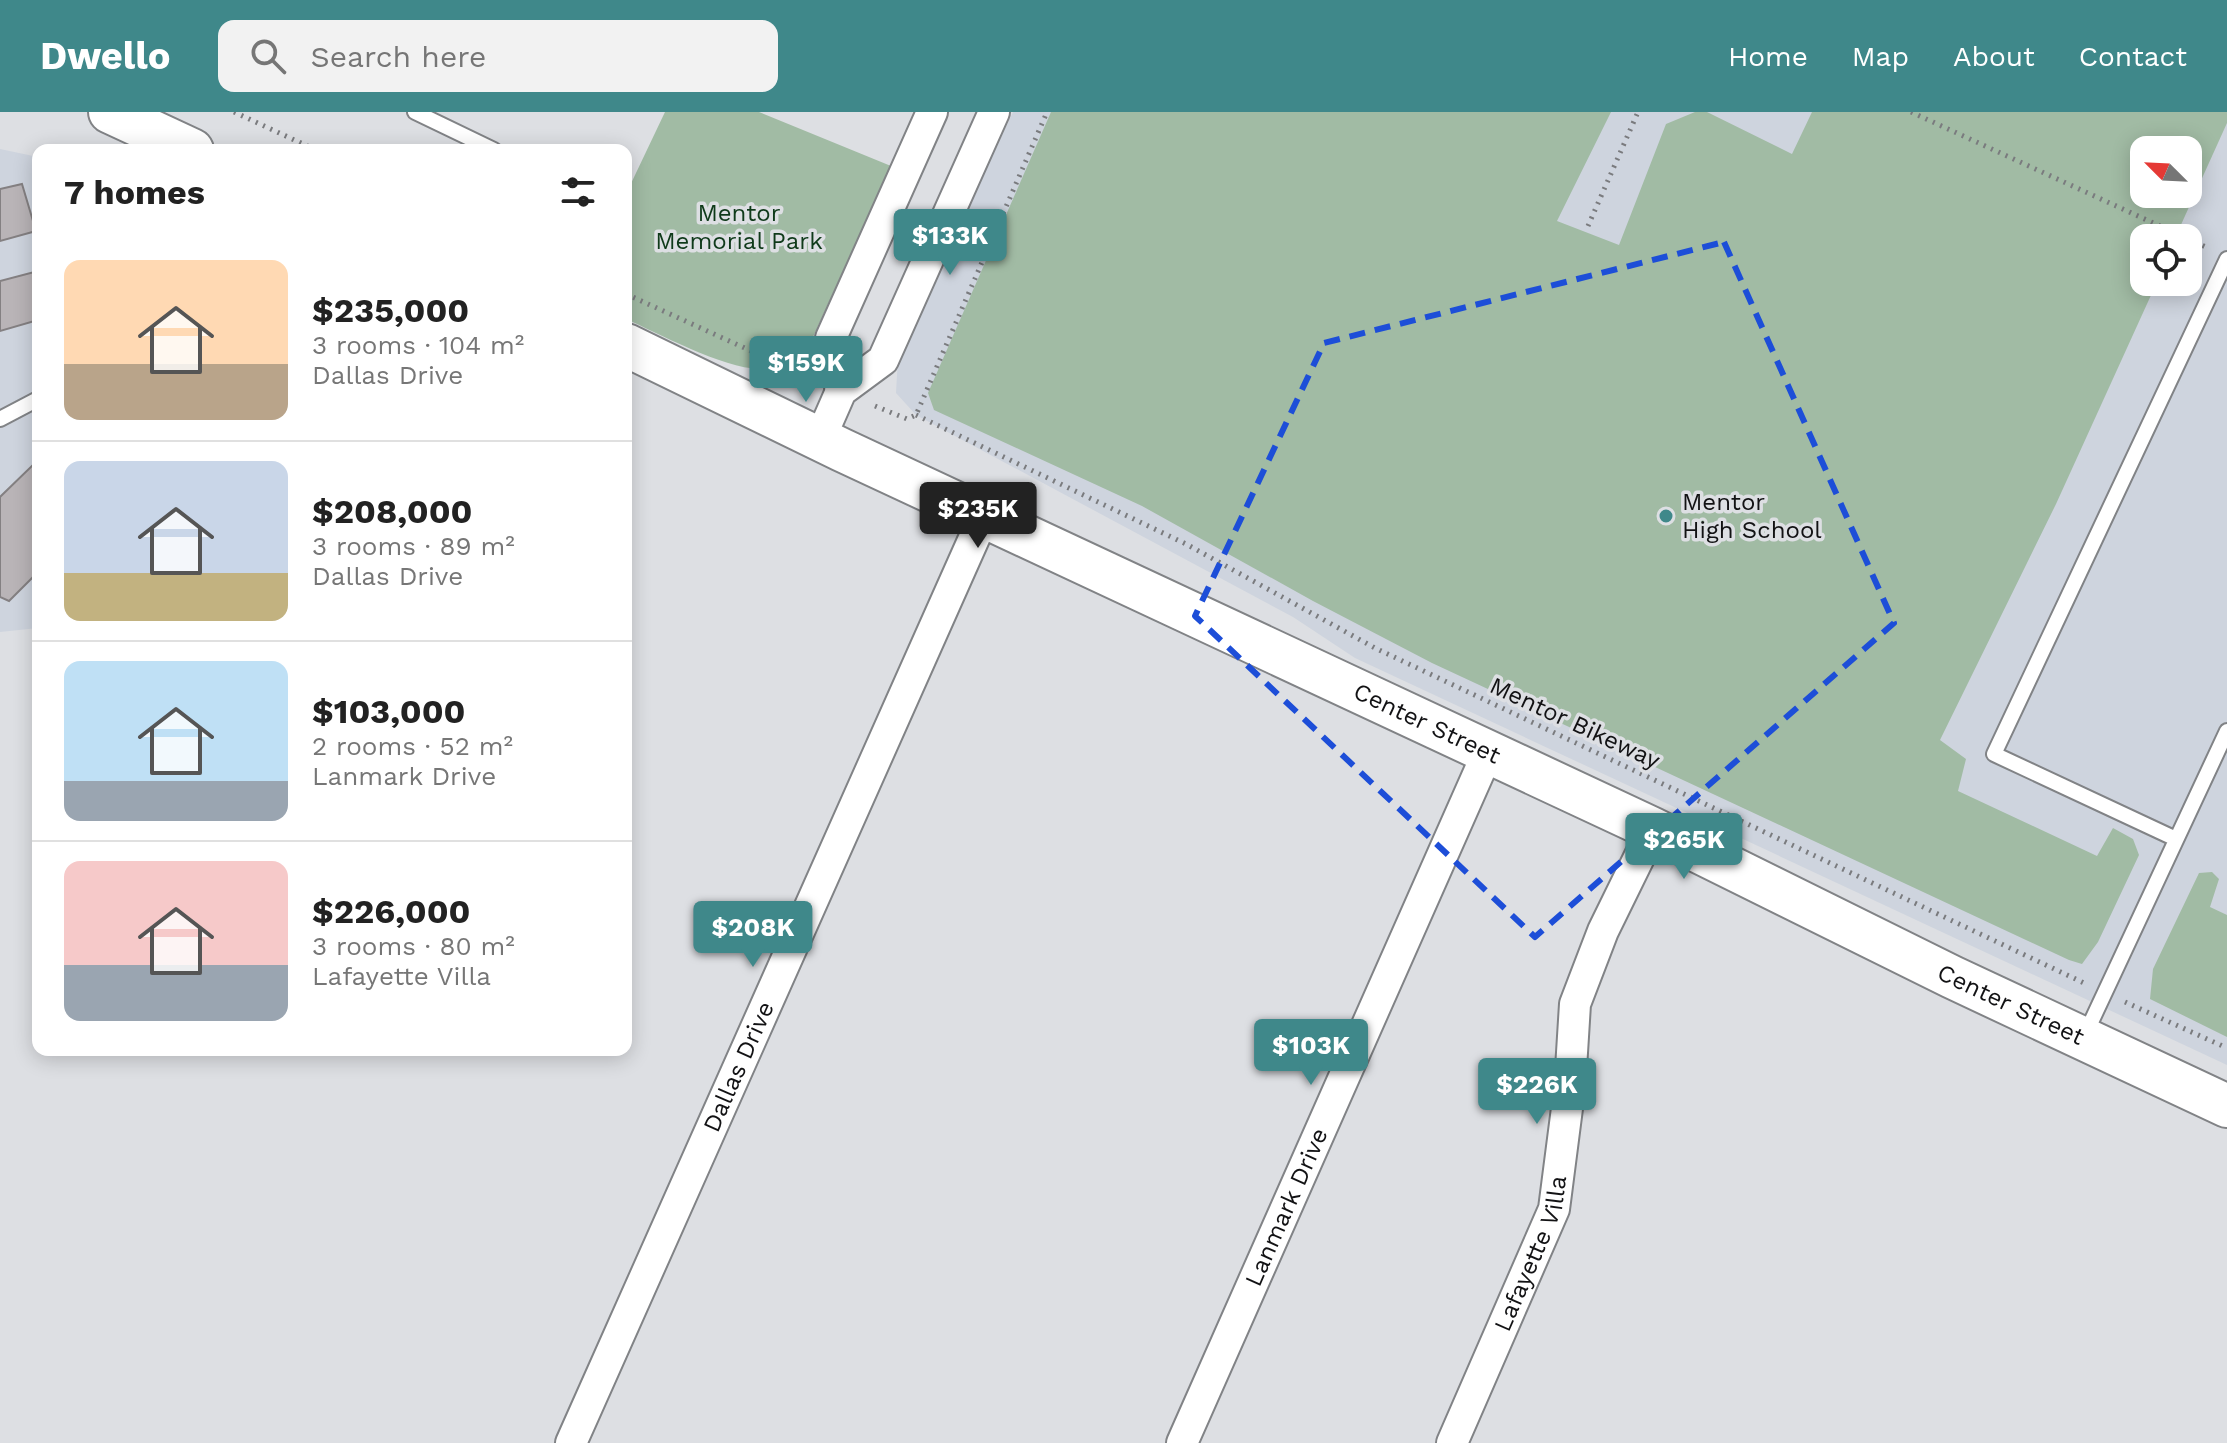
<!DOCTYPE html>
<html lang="en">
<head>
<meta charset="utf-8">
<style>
	:root { --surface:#fff; --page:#f2f2f2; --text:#222; --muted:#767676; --line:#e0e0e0; --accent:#3f888a }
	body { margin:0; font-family:"Work Sans",sans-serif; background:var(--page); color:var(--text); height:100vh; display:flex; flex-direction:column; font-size:30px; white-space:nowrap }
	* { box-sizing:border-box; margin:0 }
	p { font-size:26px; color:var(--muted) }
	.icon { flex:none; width:44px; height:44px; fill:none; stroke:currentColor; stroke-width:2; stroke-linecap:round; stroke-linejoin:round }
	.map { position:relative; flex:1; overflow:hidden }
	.panel { position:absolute; left:32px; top:32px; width:600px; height:912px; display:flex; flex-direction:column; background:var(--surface); border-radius:16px; box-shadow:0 4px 20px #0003 }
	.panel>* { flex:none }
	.needle { width:52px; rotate:294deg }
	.buttons { position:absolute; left:2130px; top:24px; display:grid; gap:16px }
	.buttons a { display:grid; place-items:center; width:72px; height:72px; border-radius:16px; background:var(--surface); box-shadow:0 4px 20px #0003; font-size:40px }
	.price { position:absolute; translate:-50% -68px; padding:0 18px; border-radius:8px; background:var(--accent); color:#fff; font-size:26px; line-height:52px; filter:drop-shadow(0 2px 4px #0008) }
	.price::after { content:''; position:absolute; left:50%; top:48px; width:24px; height:18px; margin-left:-12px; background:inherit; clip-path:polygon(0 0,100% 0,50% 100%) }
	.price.on { background:#222; color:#fff }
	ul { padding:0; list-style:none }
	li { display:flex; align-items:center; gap:24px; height:200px; padding:0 32px }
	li+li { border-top:2px solid var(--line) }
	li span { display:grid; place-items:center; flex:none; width:224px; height:160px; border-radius:16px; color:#555 }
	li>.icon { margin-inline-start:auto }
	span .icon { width:96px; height:96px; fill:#fffc; stroke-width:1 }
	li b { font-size:34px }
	h2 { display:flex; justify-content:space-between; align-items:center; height:96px; padding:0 32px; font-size:34px }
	header { display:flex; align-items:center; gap:48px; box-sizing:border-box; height:112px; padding:0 40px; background:var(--accent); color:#fff }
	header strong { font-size:38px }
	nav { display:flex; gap:44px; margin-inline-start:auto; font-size:28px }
	.search { width:560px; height:72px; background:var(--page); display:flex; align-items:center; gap:20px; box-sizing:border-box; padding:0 28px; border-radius:16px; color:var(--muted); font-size:30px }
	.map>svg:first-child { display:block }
	.built { fill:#ced4de; fill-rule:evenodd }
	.green { fill:#a1bba4; fill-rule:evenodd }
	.building { fill:#b9b4b7; stroke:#848082; stroke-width:2 }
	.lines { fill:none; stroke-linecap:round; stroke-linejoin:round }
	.service-casing { stroke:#818386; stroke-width:18 }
	.minor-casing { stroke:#818386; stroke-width:34 }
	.secondary-casing { stroke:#818386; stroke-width:46 }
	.path { stroke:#7a7b7e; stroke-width:5; stroke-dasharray:2 6; stroke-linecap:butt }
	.service { stroke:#fff; stroke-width:14 }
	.minor { stroke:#fff; stroke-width:30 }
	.secondary { stroke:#fff; stroke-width:42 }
	.marked { fill:none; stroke:#1d4ed8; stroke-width:6; stroke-dasharray:16 10; stroke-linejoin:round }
	.poi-dot { fill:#3f888a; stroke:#dddfe3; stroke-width:3 }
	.labels { text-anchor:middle; stroke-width:7; stroke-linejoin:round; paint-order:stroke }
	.park-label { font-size:24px; fill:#0f3a1a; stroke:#dddfe3 }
	.poi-label { font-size:24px; fill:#121214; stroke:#dddfe3; text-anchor:start }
	.street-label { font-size:24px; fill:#121214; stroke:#dddfe3 }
</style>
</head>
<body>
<header>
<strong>Dwello</strong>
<div class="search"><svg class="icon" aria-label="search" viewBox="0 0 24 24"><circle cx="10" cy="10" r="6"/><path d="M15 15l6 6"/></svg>Search here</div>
<nav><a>Home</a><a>Map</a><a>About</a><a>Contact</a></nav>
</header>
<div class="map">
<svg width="2227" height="1331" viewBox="0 0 2227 1331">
	<rect width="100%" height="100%" fill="#dddfe3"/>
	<path class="built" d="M1013 0H2227V953L1355 546 1293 505 916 303 896 281 898 246ZM2144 38H2188V82H2144ZM2144 126H2188V170H2144Z
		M0 37 38 45V516L0 520Z"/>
	<path class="green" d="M665 0H759L891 54 813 225C800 238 786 251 767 256 735 263 658 221 626 207V82Z
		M1051 0H1611L1557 109 1619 133 1666 12 1695 0H1707L1792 42 1812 0H2227V11L2175 126H2144V170H2157L2056 392 1940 628 1966 647 1958 679 2097 744 2113 716 2133 727 2139 743 2098 830 2082 852 2069 848 1432 551 1313 489 1142 394 934 298 928 281ZM2144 38H2188V82H2144Z
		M2212 760 2219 767 2210 795 2227 803V925L2150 887 2153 857 2199 761Z"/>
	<path class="building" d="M22 72 36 119 0 129V77Z
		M38 159V208L0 219V169Z
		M38 348V460L9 489 0 485V385Z"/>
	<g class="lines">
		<defs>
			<path id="service" d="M415 0 494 38
				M0 307 38 287
				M2176 727 1994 642 2227 147
				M2085 923 2227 619"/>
			<g id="minor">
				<path d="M841 279 831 226 932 0"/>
				<path d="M820 327 841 279 883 248 994 0"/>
				<path id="s1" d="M571 1331 984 404"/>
				<path id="s2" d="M1182 1331 1488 640"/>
				<path id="s3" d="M1452 1331 1554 1097 1570 973 1575 892 1603 819 1653 717"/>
			</g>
			<g id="secondary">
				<path d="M110 0 192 38"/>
				<path id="s4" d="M626 233 842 338 1653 717 1952 865 2227 994"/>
			</g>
		</defs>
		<use href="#service" class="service-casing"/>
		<use href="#minor" class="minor-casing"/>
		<use href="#secondary" class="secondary-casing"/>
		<path class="path" d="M234 0 316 38
			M1911 0 2186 126
			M1588 114 1638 0
			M2188 127 2208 136
			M626 182 804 263
			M875 294 907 307 916 303 1047 0
			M916 303 1186 432 1375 536 2084 871
			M2125 890 2227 936"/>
		<use href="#service" class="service"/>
		<use href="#minor" class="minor"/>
		<use href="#secondary" class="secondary"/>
	</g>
	<path class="marked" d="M1724 130 1894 511 1535 825 1195 504 1324 231Z"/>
	<circle class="poi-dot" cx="1666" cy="404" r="8"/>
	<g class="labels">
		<g class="park-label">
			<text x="739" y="109">Mentor<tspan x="739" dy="28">Memorial Park</tspan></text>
		</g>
		<g class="poi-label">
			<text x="1682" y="398">Mentor<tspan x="1682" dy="28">High School</tspan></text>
		</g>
		<g class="street-label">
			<text transform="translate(1575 611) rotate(25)" y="8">Mentor Bikeway</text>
			<text dy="8" stroke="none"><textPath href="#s4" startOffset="886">Center Street</textPath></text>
			<text dy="8" stroke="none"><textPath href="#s4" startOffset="1534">Center Street</textPath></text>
			<text dy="8" stroke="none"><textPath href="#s1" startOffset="412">Dallas Drive</textPath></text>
			<text dy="8" stroke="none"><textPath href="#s2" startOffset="258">Lanmark Drive</textPath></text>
			<text dy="8" stroke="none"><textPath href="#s3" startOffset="206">Lafayette Villa</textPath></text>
		</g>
	</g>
</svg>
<div class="buttons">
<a><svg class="needle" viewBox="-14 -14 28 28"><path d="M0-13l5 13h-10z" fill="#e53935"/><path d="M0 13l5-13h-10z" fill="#767676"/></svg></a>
<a><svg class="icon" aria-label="locate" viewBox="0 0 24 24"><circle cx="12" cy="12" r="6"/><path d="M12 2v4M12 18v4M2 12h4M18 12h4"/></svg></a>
</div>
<b class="price" style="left:950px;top:165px">$133K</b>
<b class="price" style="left:806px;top:292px">$159K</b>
<b class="price on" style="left:978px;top:438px">$235K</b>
<b class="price" style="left:1684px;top:769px">$265K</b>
<b class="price" style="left:753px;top:857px">$208K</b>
<b class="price" style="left:1311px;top:975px">$103K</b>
<b class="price" style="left:1537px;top:1014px">$226K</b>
<section class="panel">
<h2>7 homes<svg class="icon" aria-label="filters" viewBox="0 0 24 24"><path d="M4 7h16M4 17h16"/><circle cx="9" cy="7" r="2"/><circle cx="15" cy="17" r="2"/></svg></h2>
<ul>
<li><span style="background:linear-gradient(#ffd9b3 65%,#b9a48a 0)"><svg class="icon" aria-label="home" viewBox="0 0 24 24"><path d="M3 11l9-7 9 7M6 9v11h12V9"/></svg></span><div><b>$235,000</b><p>3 rooms · 104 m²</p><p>Dallas Drive</p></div></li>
<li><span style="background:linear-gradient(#c9d6e8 70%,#c2b280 0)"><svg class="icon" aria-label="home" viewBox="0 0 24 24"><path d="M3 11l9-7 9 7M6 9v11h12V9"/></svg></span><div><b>$208,000</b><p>3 rooms · 89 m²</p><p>Dallas Drive</p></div></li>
<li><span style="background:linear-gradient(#bfe0f5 75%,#9aa5b1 0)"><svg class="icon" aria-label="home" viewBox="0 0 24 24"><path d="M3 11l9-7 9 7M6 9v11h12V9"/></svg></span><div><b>$103,000</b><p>2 rooms · 52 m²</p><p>Lanmark Drive</p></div></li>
<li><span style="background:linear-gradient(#f6c9c9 65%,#9aa5b1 0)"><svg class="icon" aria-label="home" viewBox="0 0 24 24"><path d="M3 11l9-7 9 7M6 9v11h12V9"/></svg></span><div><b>$226,000</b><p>3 rooms · 80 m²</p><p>Lafayette Villa</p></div></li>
</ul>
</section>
</div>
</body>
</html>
